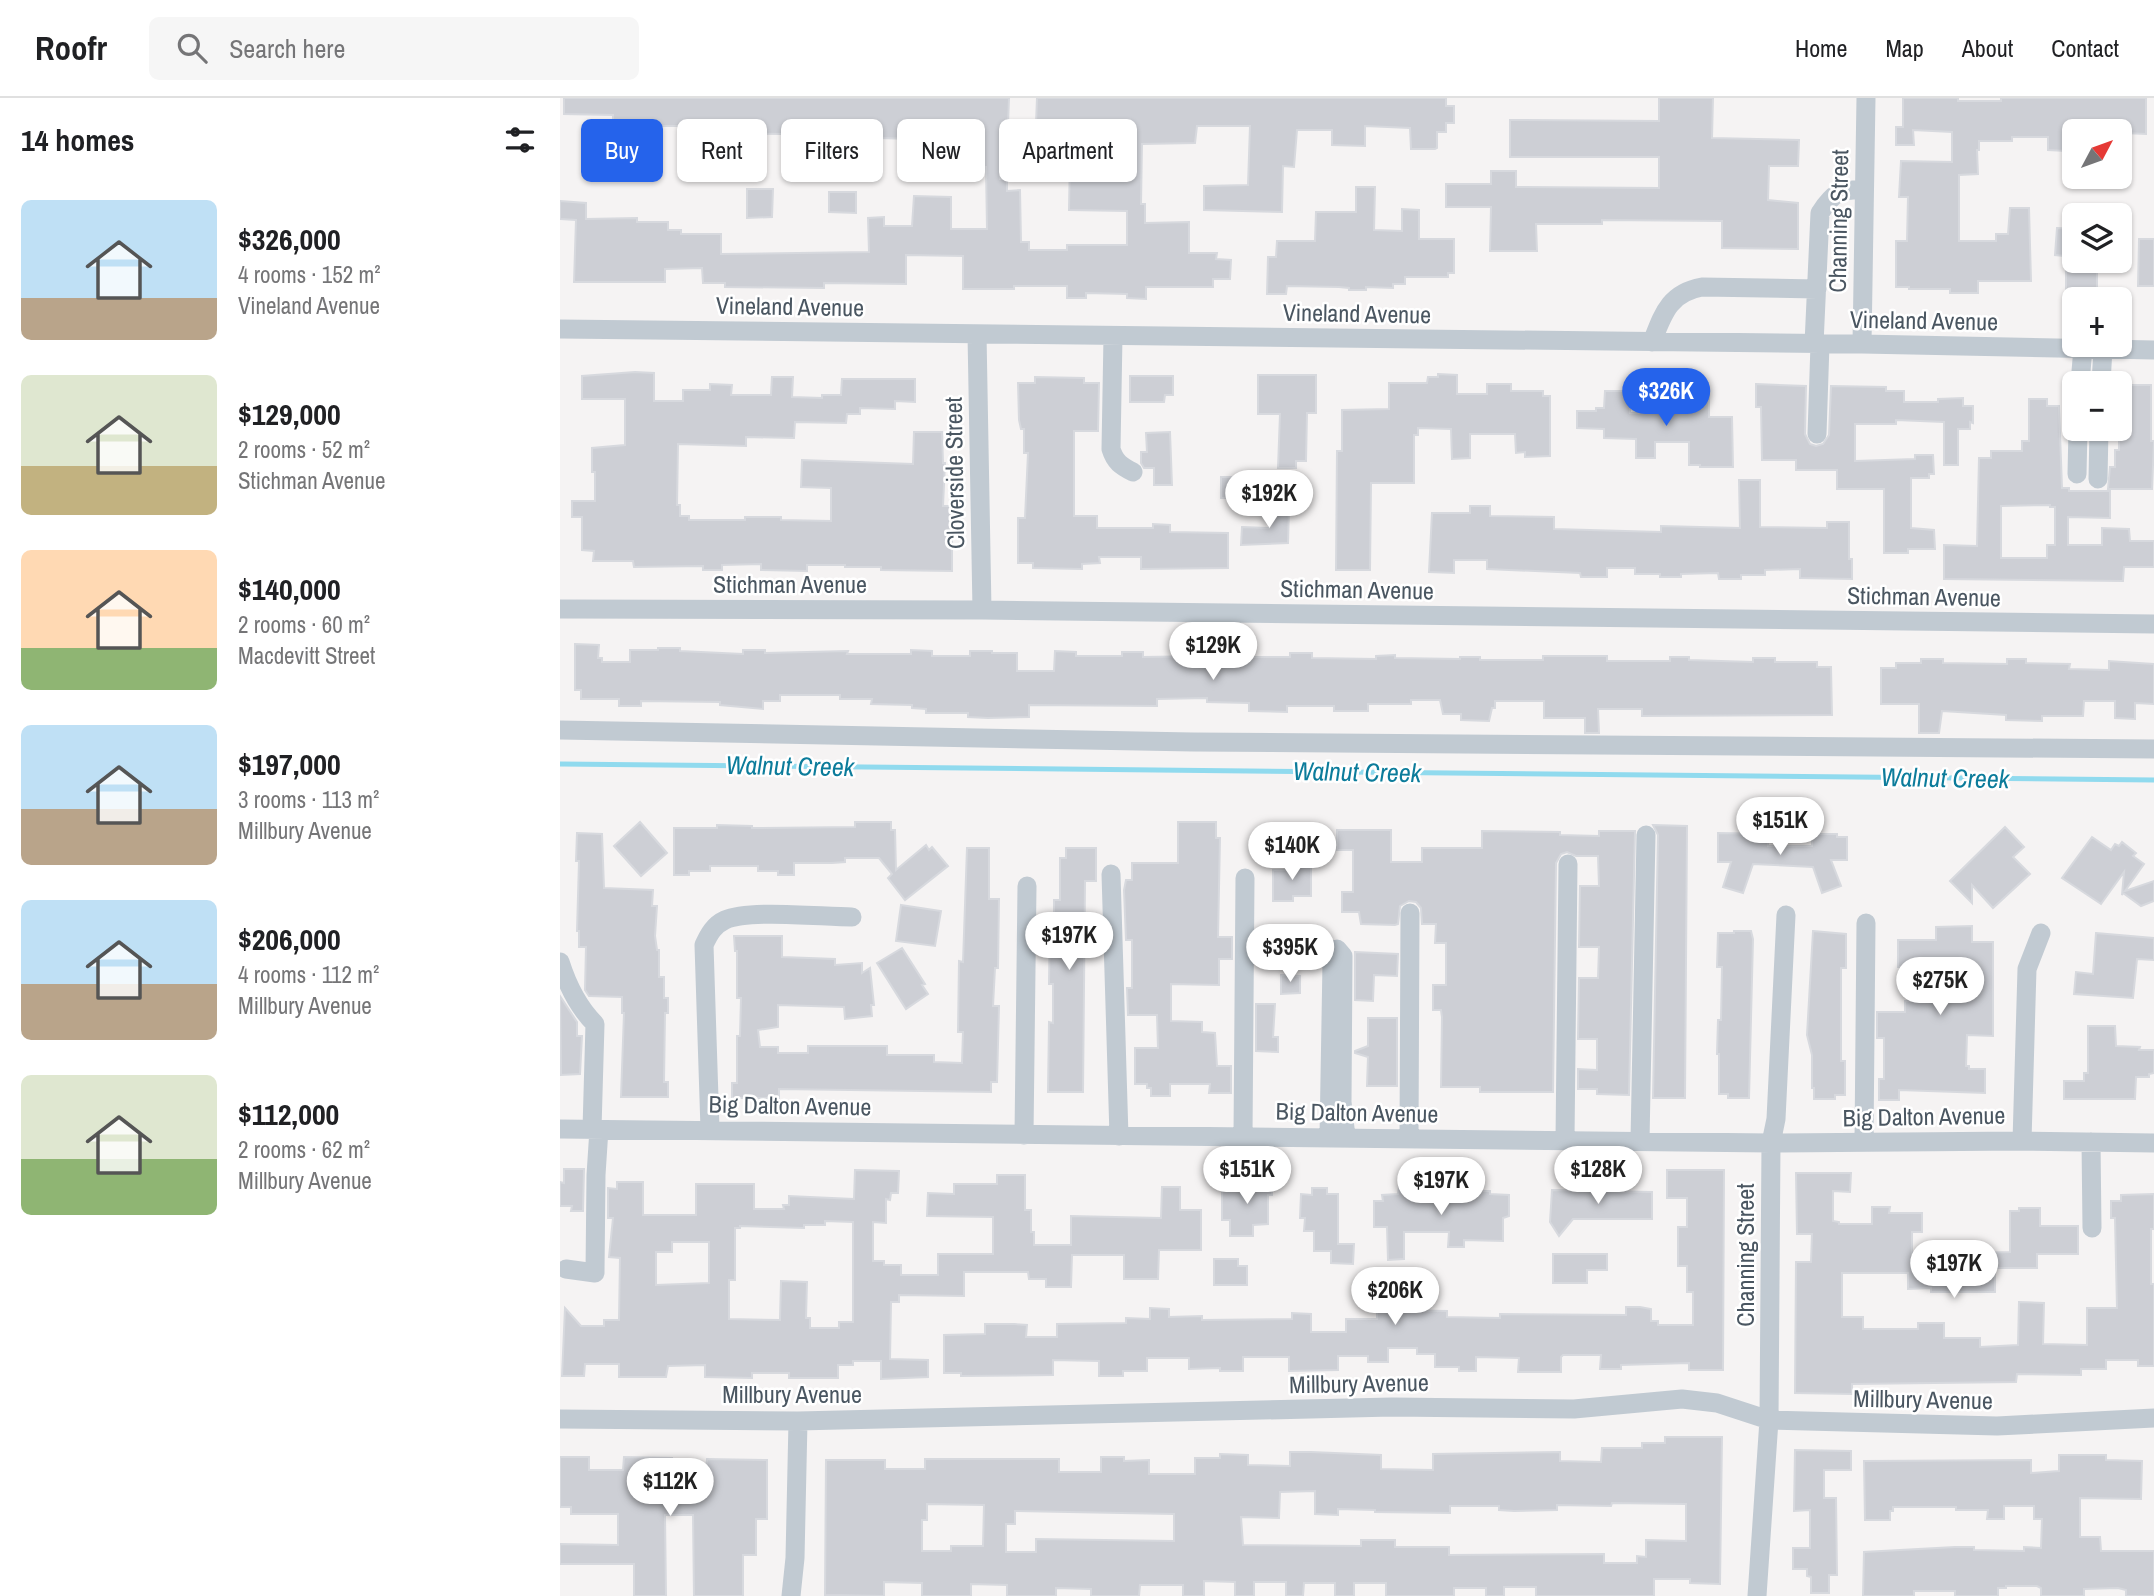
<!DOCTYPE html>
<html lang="en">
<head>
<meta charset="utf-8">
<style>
	:root { --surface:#fff; --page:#f6f6f6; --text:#202124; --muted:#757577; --line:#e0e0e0; --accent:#2563eb }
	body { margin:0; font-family:"Archivo Narrow",sans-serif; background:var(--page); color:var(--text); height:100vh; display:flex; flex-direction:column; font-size:26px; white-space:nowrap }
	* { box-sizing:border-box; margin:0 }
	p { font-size:23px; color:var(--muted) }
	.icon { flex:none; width:38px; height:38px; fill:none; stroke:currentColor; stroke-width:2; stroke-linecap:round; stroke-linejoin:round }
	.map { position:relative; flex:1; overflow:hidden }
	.sheet { display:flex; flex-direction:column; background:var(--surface); width:560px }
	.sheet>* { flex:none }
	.hud { position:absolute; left:21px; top:21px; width:665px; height:63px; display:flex; gap:14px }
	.needle { width:46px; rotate:49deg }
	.fabs { position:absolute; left:1502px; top:21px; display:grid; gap:14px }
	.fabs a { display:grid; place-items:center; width:70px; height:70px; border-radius:10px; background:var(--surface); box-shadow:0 2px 5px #0004; font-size:35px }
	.price { position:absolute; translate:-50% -60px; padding:0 16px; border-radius:24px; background:#fff; color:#222; font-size:23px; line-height:46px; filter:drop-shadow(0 2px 4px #0008) }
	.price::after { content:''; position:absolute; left:50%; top:42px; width:21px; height:16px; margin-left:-10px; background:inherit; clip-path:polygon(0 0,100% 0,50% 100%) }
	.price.on { background:var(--accent); color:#fff }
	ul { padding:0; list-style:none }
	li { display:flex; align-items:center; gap:21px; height:175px; padding:0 21px }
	li span { display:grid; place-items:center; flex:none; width:196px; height:140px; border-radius:10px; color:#555 }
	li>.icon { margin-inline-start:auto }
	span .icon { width:84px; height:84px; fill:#fffc; stroke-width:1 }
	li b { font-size:30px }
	h2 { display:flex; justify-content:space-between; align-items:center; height:84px; padding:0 21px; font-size:30px }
	.pill { padding:0 24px; border-radius:10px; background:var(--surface); box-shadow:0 2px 5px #0004; font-size:24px; line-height:63px }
	.pill.on { background:var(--accent); color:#fff }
	header { display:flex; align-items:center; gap:42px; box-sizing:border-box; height:98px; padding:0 35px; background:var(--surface); border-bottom:2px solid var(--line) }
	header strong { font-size:33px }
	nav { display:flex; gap:38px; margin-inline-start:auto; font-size:24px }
	.search { width:490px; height:63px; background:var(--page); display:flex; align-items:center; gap:18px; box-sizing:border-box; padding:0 24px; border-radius:10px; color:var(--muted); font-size:26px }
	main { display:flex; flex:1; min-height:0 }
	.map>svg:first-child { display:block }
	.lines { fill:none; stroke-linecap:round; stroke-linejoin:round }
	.stream { stroke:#90daee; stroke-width:5 }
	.building { fill:#cdcfd5; stroke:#d7d9de; stroke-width:2; fill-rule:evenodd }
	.minor { stroke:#c1cad2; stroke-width:19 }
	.labels { text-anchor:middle; stroke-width:5; stroke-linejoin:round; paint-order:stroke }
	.street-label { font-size:24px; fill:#4a5661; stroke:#fff }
	.water-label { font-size:26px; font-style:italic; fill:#0c7c9b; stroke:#fff }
</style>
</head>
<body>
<header>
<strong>Roofr</strong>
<div class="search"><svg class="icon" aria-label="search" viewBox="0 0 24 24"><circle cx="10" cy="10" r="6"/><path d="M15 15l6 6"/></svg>Search here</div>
<nav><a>Home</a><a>Map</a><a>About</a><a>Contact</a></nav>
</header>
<main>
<section class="sheet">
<h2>14 homes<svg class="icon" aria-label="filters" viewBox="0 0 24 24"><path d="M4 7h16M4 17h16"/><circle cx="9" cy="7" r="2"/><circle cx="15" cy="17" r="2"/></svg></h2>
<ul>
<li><span style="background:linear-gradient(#bfe0f5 70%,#b9a48a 0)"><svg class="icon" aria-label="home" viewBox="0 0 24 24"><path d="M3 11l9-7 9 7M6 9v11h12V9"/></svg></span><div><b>$326,000</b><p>4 rooms · 152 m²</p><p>Vineland Avenue</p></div></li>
<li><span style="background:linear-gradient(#dfe7d0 65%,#c2b280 0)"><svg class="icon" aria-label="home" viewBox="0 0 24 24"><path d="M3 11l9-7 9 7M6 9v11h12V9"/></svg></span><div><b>$129,000</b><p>2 rooms · 52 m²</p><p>Stichman Avenue</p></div></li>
<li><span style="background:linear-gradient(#ffd9b3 70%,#8fb573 0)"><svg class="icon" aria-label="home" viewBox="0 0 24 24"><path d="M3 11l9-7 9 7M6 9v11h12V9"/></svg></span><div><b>$140,000</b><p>2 rooms · 60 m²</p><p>Macdevitt Street</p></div></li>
<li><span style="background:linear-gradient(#bfe0f5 60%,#b9a48a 0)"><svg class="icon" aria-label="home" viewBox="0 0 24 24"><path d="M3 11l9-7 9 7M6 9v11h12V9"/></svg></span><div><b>$197,000</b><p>3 rooms · 113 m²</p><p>Millbury Avenue</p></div></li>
<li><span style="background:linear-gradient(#bfe0f5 60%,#b9a48a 0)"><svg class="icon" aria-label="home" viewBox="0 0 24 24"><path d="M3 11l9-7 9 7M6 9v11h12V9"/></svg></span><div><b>$206,000</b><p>4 rooms · 112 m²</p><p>Millbury Avenue</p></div></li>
<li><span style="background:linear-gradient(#dfe7d0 60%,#8fb573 0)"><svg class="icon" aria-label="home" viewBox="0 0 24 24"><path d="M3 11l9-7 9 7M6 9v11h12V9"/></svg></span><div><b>$112,000</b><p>2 rooms · 62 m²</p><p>Millbury Avenue</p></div></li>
</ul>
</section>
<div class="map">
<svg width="1594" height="1498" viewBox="0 0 1594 1498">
	<rect width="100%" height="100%" fill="#f5f3f3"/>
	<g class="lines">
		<path class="stream" d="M0 666 1594 682"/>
	</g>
	<path class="building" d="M4 0H449L448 26 442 25 440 81H447V93L460 92 461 144H469V152H507V147H567V113L509 112 510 59H526L527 31H485V26H476L477 0H886V8H894V25H886V34H877V50L875 51H851L850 30 805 28V48L772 47V32H737L734 69 723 68 722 114 644 112V88L688 87 690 28H637L635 45 582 46 581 106H585V125L629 124V155H657L656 161 671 162 670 181H653V189H586V201L567 200V196L526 195V200H507V188H454V191H403V158L346 157V186L264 185V190L165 189V185H143L142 170 105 171V184H14L16 122 0 121V103L26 105V121L77 120V124H108V132H121V136H161V156L309 154 308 120 324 119V128H352L354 98 391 99V131H427L426 69H401L400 48 353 47V41L319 40V36H250V41H222V36L148 35V40H131L132 33H127V28H53V17L4 16Z
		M1099 0H1153L1152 40 1239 42 1238 68H1209L1208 102 1238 105V151L1162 150V123L1042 122V126H976L977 153H930L931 109H886V86H931V73H956V89L1099 90V59H950V22L1099 23Z
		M1343 0H1398V3H1441V0H1586V36L1514 33V49H1506V53L1488 52V39H1452V43H1419V52H1417L1418 76 1399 77V143H1436V136H1448L1450 110H1469L1471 183H1418V195H1390V191H1349V189H1336V143H1347L1348 99H1339L1341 63 1392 64V34L1353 32 1354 47H1336V29H1343Z
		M796 89H815L814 132 842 133V111L859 112V141H894V175H888V179H845V186H833V190L806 189V192H789V190L779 189 727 188 726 196H707L708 159H716L717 143H755L756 114H796Z
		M187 91H213L212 119 187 120Z
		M269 94H296V115L269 114Z
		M1497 130 1514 131V159L1495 157Z
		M1579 141H1594V188H1578Z
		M1506 166H1537V195H1530V200L1514 199 1513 194H1506Z
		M75 274 94 275V303H123V292H150V286L172 287 171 297H211L212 279H233L232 299 262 300V297H281L282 281H355V304L335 303V311L300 310V316H287L286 325 235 324 234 340 186 339V348L118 346 117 407H120V418H129V422H185V419H221V422L271 423V390L241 389 242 362 353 366 354 334H382L383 365H385L383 408H392V473L321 472V469H285V467H247V473L201 472V466L162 467V472H143V468L74 469 73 463H33L34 453 22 452V419H12V403H35V374H32V350L65 347V301H22V278Z
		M878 276 897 277V296H927V286H951V293H983V298H990V358L965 359V354L956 355 955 336H910V360L892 361 891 331 858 330V337H854V385H811L810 472H776L777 353H782V312L829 311V285H867L868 279H878Z
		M698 277H756V315H747L746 363H736V370H718L720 316H698Z
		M570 278H613V297H605L604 304H570Z
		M475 279 524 280V285H539L538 333H514V418H537V430H593V426L610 427V434L668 435V470L581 471V459H539L540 465 522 466V471L473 470V465H458V420H465L468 355H464V331H461L459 322 458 285H475Z
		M1196 286 1246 288 1245 336 1250 346 1256 348 1263 346 1269 337 1271 288 1326 289V293H1344V304H1378V301L1403 300V308H1413V325L1410 324V331H1398V367H1384V324L1336 322V326H1295V363L1355 361V357H1373L1374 376H1369V380H1351V430L1374 432 1375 451H1348V455H1324V391H1277V372H1236V362H1202L1201 309H1196Z
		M1559 287H1591V343H1594L1592 391H1548L1550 369H1555V352H1559Z
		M1045 293H1070V315L1117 314V296L1149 297V319H1172L1173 369H1140V367H1129V344H1095V360H1076V341L1044 340V331L1017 330V313H1036V310H1044Z
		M1469 301H1487V308H1499L1502 390H1509V393H1550V420L1508 419V447H1542V430L1569 431 1570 443H1594V469H1564L1563 483 1384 481V447L1417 448 1419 360H1431V353H1462V343H1469ZM1490 407V409H1495V447H1487V460H1441V408Z
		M610 334 612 387H594V370H584L581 365V354H587L586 335Z
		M661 379H682L683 400H661Z
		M1179 382H1200V429L1267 430V424H1289V461H1292V481L1240 480V471L1205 472V477H1181V481H1159L1158 475 1121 476V479H1100V476H1075V470H1047V479H1021L1020 475 927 471V462H894V475L869 474 872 415H910V408H930V418L994 419V431L1101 434V428L1180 430Z
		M709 410H729L728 445 681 447 682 429 709 430Z
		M15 546 39 547 38 560H42V564H70V552H98V550H120V553L183 556V552H205V555L288 553 287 556H351V552L372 553V558H410V553H432V555H457V573H494L495 553 516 554V558H562V554H583V559L647 558V555H666V559H730V555H752V560L816 561V558L835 557V560L900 561V559H920V562H983V558H1047V563H1110V559H1129V562L1193 564V560H1215V564H1257V569H1271L1272 617 1082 618V611H1038L1039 635H1025V620H984V603H935V610H932L929 623 901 622V616H883L880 602H851V606H808V613H774V608H727V614L689 613V605L647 604V600L597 601V608L469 607V619L428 620 408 619V615H366V611L352 610V607L311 606 312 601H280V597H220V603H203V611L160 607V604L81 603V608H59V601H21V592H15Z
		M1361 561H1383V565L1447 566V561H1466V565L1510 566 1509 571 1549 572V563L1594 566V606L1575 605V621L1555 620V603H1524L1523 618H1482V623L1446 622V617L1382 613 1379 635H1359V606H1321V570H1336V565H1361Z
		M80 724 107 755 81 778 54 748Z
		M295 724H331V732H335L336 772 366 747 369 752 372 749 388 768 345 802 328 780 332 776 319 760H285V764L272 765H234V777H218V773H198V768H150V773H129V777H114V730H157V727L192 728V730L295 729Z
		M618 724H656V740H660L658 839H672V861H659V887L611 886V923L642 924V934L655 935 657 968H671V995H649L650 986H610V998H591V990H587V986H575V950H598L597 917H568L567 890H572V842H566L564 792 566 782H572V765H618Z
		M1093 727 1127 728 1125 1000H1093L1098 737Z
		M1445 729 1464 749 1453 759 1470 776 1433 810 1412 787V805L1390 783Z
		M777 732H831V764H862V750H922V733L1000 734V737L1039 738V733H1075L1069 997 1037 996V991H1018V971L1037 972V941H1018L1019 880H1038L1039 849H1019L1020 788H1039L1038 758H1016L1007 754 1001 756 996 765 993 994H920V989H881L882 919 881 912H873V887H886V845H875L876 826H862L861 810 856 804 849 803 840 808 838 826 835 827 801 826 799 814H782V794H793V752H777Z
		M17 735 42 736 44 790 93 792 92 808H97L95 838 97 852H99V879H104V900H108V915H105L104 984H108V999H61L64 915H62V899L29 898 25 892 26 849H19V833H17L19 763H16Z
		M1158 735 1208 736V748H1252V736H1277V739H1287V762H1271L1281 788 1262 795 1253 769 1193 766 1183 795 1163 789 1171 764H1158Z
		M1532 739 1551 752 1555 746 1559 748 1562 744 1576 755 1573 758 1584 766 1565 793 1594 783V803L1581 808 1563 795 1562 797 1564 774 1541 806 1502 780Z
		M407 750H429V801H439L438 870H435L433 908H439L437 984H431V994L219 991V1000H172V985H177V938H180L181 900H177V853H175L174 838H222V859L275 861V867L302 865V875L310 870 314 907H311L312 918 285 921 284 909 218 907V929L198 932 200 949H218V955H248V948H327V957H374V964L402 965 403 934H398L399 863 403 864Z
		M506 750H536V783H525L523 994H488L489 924 493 925V886H489L490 817H494V802H500V760H506Z
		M737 765H751V798H733V803H713V772H726V767Z
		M341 807 381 813 375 848 336 843Z
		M1412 828V844H1433V938L1407 937 1406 968H1409V971H1425V995L1339 992V1002H1319V981H1324V940H1317V914H1345V903H1377V869H1338V842H1376V829Z
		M1174 833H1191L1193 841 1189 1000H1168V996H1159V956H1157L1158 922H1161L1162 869H1157L1158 835H1174Z
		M1253 833 1286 836V870H1281V963H1285V997H1275V1001H1254V990H1252V957L1247 937Z
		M1536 835 1594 840V862L1577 861 1573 900 1514 896 1516 874 1533 876Z
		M342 850 365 886 362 887 368 896 346 911 317 865Z
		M795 854 838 856 837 878 814 877 813 903 795 902Z
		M721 877 740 878V895L721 896Z
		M0 898 17 924V938H22L20 976 1 977Z
		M696 906H715L713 939H718V954L696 953Z
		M808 920H837V988H807L808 959 795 955V953L808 948Z
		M1528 928H1555L1556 948 1580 949 1579 952H1594V975L1589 976V979H1576L1575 1001H1504V983H1524V975H1528Z
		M4 1071H24L23 1113H11L12 1108H0V1084L4 1085Z
		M295 1072 339 1073 338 1095H331L330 1102 326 1101V1125L313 1124V1163H324V1167H341V1177H378V1156H433V1119L367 1118 368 1095 394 1096V1086H437V1077H465V1112H471V1134H474V1147H511V1118L601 1120 602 1089H620V1112H641V1152H599L598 1181H564V1157H512L511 1189H486V1181H469L468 1174H404V1198L339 1197V1204H331L330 1261 368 1262V1279L321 1281V1263H293V1267H278V1280H229V1275H192V1280L145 1279V1267L108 1268 106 1279H59V1266H25L24 1278H2L5 1210 21 1228H44V1222H59L60 1160 49 1159 53 1120H48V1090L57 1091V1084H83V1117H136V1086H194V1111H224L223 1107H229V1098L294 1101ZM265 1123 293 1124V1224H279V1230H250V1220H246L247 1184 221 1183 220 1222 169 1221V1182H175V1130H180V1128L244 1130V1127H265ZM112 1144H149V1185L96 1187V1154H112Z
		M1107 1072H1164L1163 1272H1129V1265L1061 1267V1271H1040L1041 1257H1003L1001 1259V1274H958L959 1260 916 1259V1273H899V1269H875V1256H857V1250H828V1264H808V1258H778V1272L729 1273V1259H683V1273H660V1270L629 1271V1260H587V1273H563V1278H539V1263L493 1262V1277L401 1278V1275H384V1237L425 1236V1226H454L467 1227 466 1239H497V1226L566 1225V1220L590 1221V1210L609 1211V1219L642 1218V1222L732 1221V1215L751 1216V1234H786V1221H817V1207H837V1212L887 1213V1219L940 1220V1216L1066 1217V1209H1080L1091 1211V1223H1098V1227H1133V1194H1127V1168H1118V1129H1127V1100H1107Z
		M1236 1075H1291L1290 1094 1273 1093V1123L1279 1124V1126H1312V1109H1330L1329 1115H1362V1134H1352V1172H1419V1155L1450 1154V1113H1459V1110H1480V1128H1518V1156H1477V1170H1435V1194H1371V1190L1348 1191V1175H1282V1219H1303V1231H1358V1225H1384V1240H1420V1249L1458 1247 1459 1204 1484 1205 1483 1246 1527 1247V1210H1557L1555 1120H1551V1103H1561V1097L1594 1096V1131H1591V1186H1594V1268H1578V1262H1546V1271H1521V1277L1457 1276 1456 1284 1292 1286V1296L1235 1295 1236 1164H1251L1252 1136H1237Z
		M688 1079H712V1097H708V1126L693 1127V1138H670V1122H662V1093H681L680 1086H688Z
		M839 1089 863 1090V1096H906V1090L922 1091V1093H930V1096L949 1097V1118L943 1120V1143L904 1142V1149H888L889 1134H844V1161L828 1162 827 1129H814V1103H823L822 1097 838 1096Z
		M752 1090H767V1096H778V1146H794L793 1166 771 1165V1153H754V1133H744L745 1120H740L741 1096 752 1097Z
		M992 1092 1092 1094V1121H1013L999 1138 990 1124Z
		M993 1156H1047V1172H1027V1185H993Z
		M654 1161H678V1168H687V1187H654Z
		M1105 1339H1162L1160 1486 1130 1485V1481H1094V1498H976V1489H944V1498H926V1490H894V1498H826V1485H794V1498H775V1485H744L743 1498H726V1484H694V1498H675V1484L644 1483V1498H623V1487H580L579 1498H531V1491L496 1490V1498H447V1487L411 1486V1498H362V1485L324 1484V1498L265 1497 266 1362H325V1371H365V1361H499V1374H541V1359H564V1363L589 1362V1376H635V1360H660V1356L688 1357V1367L730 1368V1354H751L821 1357V1371L873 1372V1356L1000 1354V1363L1041 1364 1042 1350H1082V1345H1105ZM755 1393V1416L778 1417V1411L815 1412V1414L890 1415V1408H939V1412L954 1413 997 1412V1407L1051 1408 1052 1405 1126 1406V1443L1086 1442V1459L1077 1458V1465H1044V1456L889 1457V1449H835V1442H801V1448L683 1447 681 1419 719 1420 720 1394ZM367 1406 424 1407 423 1448H391V1453H362V1422H367ZM455 1413 614 1416V1443L476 1441V1454H446V1426H455Z
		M1235 1352 1291 1353V1372H1264V1400H1276L1277 1477H1269V1495H1251V1479L1247 1478V1471H1233V1450H1250V1412L1234 1413Z
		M1499 1357H1546V1362L1582 1363 1581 1401 1520 1400V1439H1540L1541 1453H1594V1498H1566V1492L1558 1490 1524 1491V1498H1481V1490L1477 1488H1446V1490H1438V1498H1395V1493H1354V1498H1303L1304 1454 1395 1449H1414V1452L1464 1453V1449L1481 1450 1482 1421H1474V1408H1444V1421H1427L1428 1412H1396V1409H1333V1413H1330V1422H1305L1304 1363 1471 1362V1375L1499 1373Z
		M0 1359H29V1372H63L64 1359 112 1360V1373L146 1374 147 1361 207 1362V1421H196V1457H183V1498H134L133 1417H105L106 1498H74V1466H0V1446L58 1447V1416H11V1409H0Z"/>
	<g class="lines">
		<path class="minor" d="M0 231 1302 246 1594 252
			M417 236 422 512
			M553 238 551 351C555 364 561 368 573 374
			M1092 244C1103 216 1109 195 1142 189L1257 191
			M1254 246 1260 115C1274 93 1279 93 1304 91
			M1302 246 1306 0
			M1520 285 1523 250
			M1541 285 1543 251
			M1257 336 1260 246
			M1517 376 1518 331
			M1538 381 1539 331
			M0 511 422 512 1594 526
			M0 632 633 644 1594 651
			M551 776 559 1038
			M0 864C7 886 19 910 35 926L32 1031
			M0 1031 1211 1045 1462 1043 1594 1045
			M150 1031 144 847C149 836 154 827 165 822 189 811 262 819 292 819
			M464 1037 467 788
			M683 1038 685 780
			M769 1039 772 864 773 855 777 851 783 858 782 1004 786 1039
			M849 1040 850 815
			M1005 1042 1008 766
			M1080 1043 1086 737
			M1462 1043 1467 871 1481 835
			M1304 1044 1306 825
			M1531 1044 1532 1130
			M6 1171 35 1175 36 1077 39 1031
			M0 1321 238 1323 832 1309 1014 1311 1122 1301 1157 1305 1209 1322 1437 1328 1594 1320
			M231 1498 235 1460 238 1323
			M1197 1498 1209 1322 1211 1045 1216 1021 1226 817"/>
	</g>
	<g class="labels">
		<g class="street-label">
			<text transform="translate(1279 123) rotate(-89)" y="8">Channing Street</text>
			<text transform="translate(230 209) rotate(1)" y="8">Vineland Avenue</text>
			<text transform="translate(797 216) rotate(1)" y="8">Vineland Avenue</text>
			<text transform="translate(1364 223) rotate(1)" y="8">Vineland Avenue</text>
			<text transform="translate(395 375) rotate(-91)" y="8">Cloverside Street</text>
			<text x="230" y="495">Stichman Avenue</text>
			<text transform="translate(797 492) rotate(1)" y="8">Stichman Avenue</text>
			<text transform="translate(1364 499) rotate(1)" y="8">Stichman Avenue</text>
			<text transform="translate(230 1008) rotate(1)" y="8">Big Dalton Avenue</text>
			<text transform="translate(797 1015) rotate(1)" y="8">Big Dalton Avenue</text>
			<text transform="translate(1364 1019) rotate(-1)" y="8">Big Dalton Avenue</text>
			<text transform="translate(1186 1157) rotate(-90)" y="8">Channing Street</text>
			<text transform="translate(799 1286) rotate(-1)" y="8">Millbury Avenue</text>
			<text x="232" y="1305">Millbury Avenue</text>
			<text transform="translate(1363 1302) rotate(1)" y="8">Millbury Avenue</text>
		</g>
		<g class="water-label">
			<text transform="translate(230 668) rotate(1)" y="9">Walnut Creek</text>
			<text transform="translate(797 674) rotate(1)" y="9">Walnut Creek</text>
			<text transform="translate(1385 680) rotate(1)" y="9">Walnut Creek</text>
		</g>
	</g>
</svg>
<div class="fabs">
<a><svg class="needle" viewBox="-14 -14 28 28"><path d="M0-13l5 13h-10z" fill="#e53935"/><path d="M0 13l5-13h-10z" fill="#757577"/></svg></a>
<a><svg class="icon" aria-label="layers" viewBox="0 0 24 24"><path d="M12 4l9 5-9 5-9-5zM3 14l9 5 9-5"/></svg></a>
<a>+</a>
<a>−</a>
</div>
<b class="price on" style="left:1106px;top:330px">$326K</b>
<b class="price" style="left:709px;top:432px">$192K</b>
<b class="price" style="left:653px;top:584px">$129K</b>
<b class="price" style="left:1220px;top:759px">$151K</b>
<b class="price" style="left:732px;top:784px">$140K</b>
<b class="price" style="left:509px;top:874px">$197K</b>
<b class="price" style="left:730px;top:886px">$395K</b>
<b class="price" style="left:1380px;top:919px">$275K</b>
<b class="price" style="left:687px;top:1108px">$151K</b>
<b class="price" style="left:1038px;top:1108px">$128K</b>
<b class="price" style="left:881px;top:1119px">$197K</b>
<b class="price" style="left:1394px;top:1202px">$197K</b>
<b class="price" style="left:835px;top:1229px">$206K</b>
<b class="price" style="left:110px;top:1420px">$112K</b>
<div class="hud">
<a class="pill on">Buy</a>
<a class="pill">Rent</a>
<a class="pill">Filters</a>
<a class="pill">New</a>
<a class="pill">Apartment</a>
</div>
</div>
</main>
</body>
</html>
